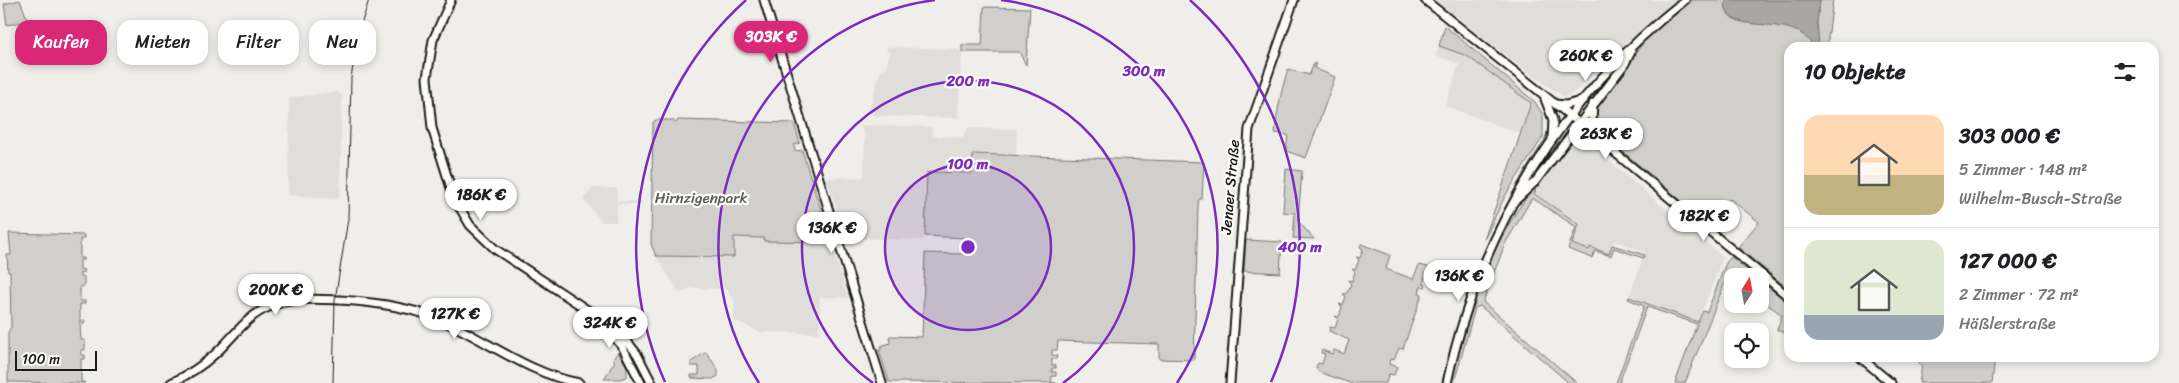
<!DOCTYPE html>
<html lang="de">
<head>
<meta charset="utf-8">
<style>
	:root { --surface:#fff; --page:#f6f6f6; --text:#202124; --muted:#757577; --line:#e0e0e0; --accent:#db2777 }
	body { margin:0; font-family:Sriracha,sans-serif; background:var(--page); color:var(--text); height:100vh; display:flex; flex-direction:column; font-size:19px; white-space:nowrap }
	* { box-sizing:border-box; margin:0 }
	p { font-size:16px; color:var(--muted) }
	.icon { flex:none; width:28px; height:28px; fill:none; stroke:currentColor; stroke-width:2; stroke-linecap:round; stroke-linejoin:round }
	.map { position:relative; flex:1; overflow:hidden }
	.panel { position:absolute; left:1784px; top:42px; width:375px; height:320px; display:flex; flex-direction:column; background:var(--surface); border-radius:15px; box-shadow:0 2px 8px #0003 }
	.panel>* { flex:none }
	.top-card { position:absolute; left:15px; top:20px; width:475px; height:45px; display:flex; gap:10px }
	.needle { width:32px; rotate:11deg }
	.buttons { position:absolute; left:1724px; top:268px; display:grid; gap:10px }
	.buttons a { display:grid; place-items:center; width:45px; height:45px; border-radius:10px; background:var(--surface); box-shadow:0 2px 8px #0003; font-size:25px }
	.scale { position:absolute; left:15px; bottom:12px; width:82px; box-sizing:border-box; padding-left:5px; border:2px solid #1c1c1c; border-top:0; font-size:14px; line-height:18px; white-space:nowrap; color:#1c1c1c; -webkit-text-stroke:4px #fdfcf7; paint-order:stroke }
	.price { position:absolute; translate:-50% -42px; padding:0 11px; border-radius:18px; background:#fff; color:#222; font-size:16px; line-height:32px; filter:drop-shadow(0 1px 2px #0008) }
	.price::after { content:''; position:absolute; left:50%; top:30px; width:15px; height:11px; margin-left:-8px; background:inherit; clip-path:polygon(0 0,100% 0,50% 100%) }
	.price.current { background:var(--accent); color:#fff }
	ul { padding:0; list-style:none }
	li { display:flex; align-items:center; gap:15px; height:125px; padding:0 20px }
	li+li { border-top:1px solid var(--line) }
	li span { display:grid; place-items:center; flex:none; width:140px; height:100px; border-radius:15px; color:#555 }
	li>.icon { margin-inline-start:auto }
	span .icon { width:60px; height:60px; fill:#fffc; stroke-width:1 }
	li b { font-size:21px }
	h2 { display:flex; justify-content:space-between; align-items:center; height:60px; padding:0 20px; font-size:21px }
	.pill { padding:0 18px; border-radius:15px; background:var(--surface); box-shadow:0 2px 8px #0003; font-size:18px; line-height:45px }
	.pill.current { background:var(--accent); color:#fff }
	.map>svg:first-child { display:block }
	.built { fill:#e0deda }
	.green { fill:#d0cfcc; stroke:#767674 }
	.water { fill:#a8a7a3; stroke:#706f6d }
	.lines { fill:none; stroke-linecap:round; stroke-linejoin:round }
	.secondary-casing { stroke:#1c1c1c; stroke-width:11 }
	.secondary { stroke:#fdfcf7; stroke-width:7 }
	.tram { stroke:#1c1c1c; stroke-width:1 }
	.ring { fill:none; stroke:#7b2cbf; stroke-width:2.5 }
	.labels { text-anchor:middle; stroke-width:4.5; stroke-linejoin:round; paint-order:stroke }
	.street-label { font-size:15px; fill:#1c1c1c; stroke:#fdfcf7 }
	.park-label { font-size:15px; fill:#5b5b5a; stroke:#fdfcf7 }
	.centre { fill:#7b2cbf; stroke:#fdfcf7; stroke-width:2.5 }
	.ring-label { font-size:15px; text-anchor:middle; font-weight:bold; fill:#7b2cbf; stroke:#fdfcf7; stroke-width:4.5; stroke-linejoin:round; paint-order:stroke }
</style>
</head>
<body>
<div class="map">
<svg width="2179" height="383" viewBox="0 0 2179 383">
	<rect width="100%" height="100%" fill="#f0eeea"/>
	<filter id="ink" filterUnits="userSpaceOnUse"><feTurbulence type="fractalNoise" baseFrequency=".02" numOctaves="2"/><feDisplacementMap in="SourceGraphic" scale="10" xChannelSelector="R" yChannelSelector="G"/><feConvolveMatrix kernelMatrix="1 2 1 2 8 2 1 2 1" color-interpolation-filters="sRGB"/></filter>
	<g filter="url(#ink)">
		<path class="built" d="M1434 0H1693L1654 31 1638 48 1629 41 1572 94 1564 97 1518 65Z
			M1439 46 1467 56 1531 103 1521 134 1445 106 1459 64 1435 56Z
			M887 47 955 49 962 52 958 118 874 116 869 110 881 69 885 70 890 52 886 51Z
			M326 93 338 92 342 97 340 197 336 199 288 195 289 98Z
			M860 125 932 127 933 136 964 137V132H967L968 128 1017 129 1016 156 973 154 972 173 927 170 924 240 846 238 826 178 864 177 865 135Z
			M1579 135 1584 136 1606 155 1604 157 1723 257 1698 322 1629 297 1645 252 1614 241 1609 254 1591 247 1589 250 1571 244 1579 223 1531 190 1571 138Z
			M593 188H617V201H642V205L617 204 616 222H602L583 199Z
			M733 237 764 238 765 241 831 242 848 298 820 297 819 333 760 332 734 320V298L729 295V289L691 288 680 294 656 256 733 257Z"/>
		<path class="green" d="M20 0 28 21 7 25 4 4Z
			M1693 0H1833L1827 47 1789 48V285L1787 288 1738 247 1759 222 1730 199 1709 224 1615 145 1600 128 1597 115H1594L1595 109 1646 39Z
			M984 7 1030 8 1026 65 1019 52H962V45H982Z
			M1445 26 1535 102 1543 115V137L1505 196 1484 240 1531 103 1467 56 1439 46Z
			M1314 63 1316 64 1314 68 1335 77 1306 158 1286 151 1288 135 1275 133C1277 111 1281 91 1288 69L1309 75Z
			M656 120H672L676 123 678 120 794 123 800 143 794 145 795 151 802 150 831 242 764 241V238L734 237V257L656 256 651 244 653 122Z
			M1548 130 1545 142 1522 178 1490 239 1460 322 1442 383C1463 293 1493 218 1544 141Z
			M973 154 1204 162 1202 199H1199L1198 205 1194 360 1159 359V344L1058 341 1057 350H1052V355L1057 356 1056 359H1052V365H1056V368H1052V372H1056V376H1052L1051 382 1056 383 889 382 879 350H881V346L890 343 889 337 891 336 922 337 925 253 965 254V238L925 236 927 172 972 173Z
			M1286 169 1302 171 1298 221 1314 239 1293 238 1295 213 1283 212Z
			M1533 189 1536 191 1534 193 1536 195 1579 224 1572 244 1589 250 1590 247 1609 254 1612 245 1645 255 1643 258 1614 248 1611 256 1595 251 1592 258 1568 249 1576 227 1532 198 1505 244 1483 302 1577 383H1569L1480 306 1475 308 1454 383H1450C1467 313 1488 246 1533 189Z
			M9 233 84 235V239H80V258H84V260H80V269L84 270V272L80 273V277H84V286L80 287V301H85V304H80V321H85L84 324H80L81 340H85V350H81V355H85V359H81V381L85 383 8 382V332L11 327 10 272H8L7 255H11Z
			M1246 240 1282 242 1280 273 1244 271Z
			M1361 244 1390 255 1386 269 1413 279 1419 265 1428 267 1423 283 1426 284 1425 287 1421 286 1419 293 1422 294 1403 349 1399 348 1394 360 1390 359 1389 364 1397 367 1394 375 1389 374 1386 383H1350L1319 372 1316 367 1318 363 1322 364 1325 354 1321 353 1322 350 1332 354 1334 350 1344 354 1349 340 1329 331 1330 327 1335 328 1338 319 1335 316 1339 317 1342 307 1339 304 1343 305 1346 296 1343 294 1347 293 1351 284 1348 280 1352 281 1355 272 1352 269 1355 270 1359 260 1356 257 1360 258 1363 249 1360 247Z
			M1731 257 1755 276H1734L1729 272 1685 383H1675L1697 324 1647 307 1619 383H1616L1644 306 1628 299 1629 297 1698 322 1703 311 1707 312 1726 263Z
			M1760 280 1789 304 1787 334 1777 330 1782 315 1760 299Z
			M618 352 627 367V377L619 379H604L615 361 613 359Z
			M706 352 718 370V376L713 379 691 378V375H699V366H691V362Z
			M1920 358H1995L1992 383H1919L1922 365 1919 364Z"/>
		<path class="water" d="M1727 0H1820L1817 22 1819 47H1813C1796 9 1726 40 1725 3Z"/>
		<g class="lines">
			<defs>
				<path id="secondary" d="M451 0 433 40 427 78 432 128 454 198 470 225 495 249 618 330 637 354 652 383
					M764 0 882 383
					M1425 0 1584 127 1789 297
					M1545 99 1553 120 1552 139
					M1555 104 1566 105 1584 100
					M1593 104 1592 121 1597 137
					M1515 201 1535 182 1624 65 1631 52
					M598 319 622 346 641 383
					M1861 358 1891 383
					M171 383C186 376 202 366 215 354 233 338 246 316 269 307 292 297 316 299 340 300 374 302 410 307 441 320 487 340 529 374 579 383
					M1230 383 1249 129 1294 0
					M1447 383C1480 229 1562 97 1685 0"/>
			</defs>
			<use href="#secondary" class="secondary-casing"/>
			<use href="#secondary" class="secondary"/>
			<path class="tram" d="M333 383 335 300 348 219 351 78 358 34 369 0"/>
		</g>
	</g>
	<circle cx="968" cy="247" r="83" fill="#7b2cbf" fill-opacity=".12"/>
	<g class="ring">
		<circle cx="968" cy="247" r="83"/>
		<path d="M873 383A166 166 0 1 1 1063 383"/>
		<path d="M759 383A249 249 0 0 1 935 0M1001 0A249 249 0 0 1 1177 383"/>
		<path d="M665 382A332 332 0 0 1 746 0M1190 0A332 332 0 0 1 1271 382"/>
	</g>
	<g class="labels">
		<g class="street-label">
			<text transform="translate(1230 187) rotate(-85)" y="5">Jenaer Straße</text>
		</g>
		<g class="park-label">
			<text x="701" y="203">Hirnzigenpark</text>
		</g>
	</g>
	<circle cx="968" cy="247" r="8" class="centre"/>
	<g class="ring-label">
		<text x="1144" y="76">300 m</text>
		<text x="968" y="86">200 m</text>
		<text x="968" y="169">100 m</text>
		<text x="1300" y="252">400 m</text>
	</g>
</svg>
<div class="buttons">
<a><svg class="needle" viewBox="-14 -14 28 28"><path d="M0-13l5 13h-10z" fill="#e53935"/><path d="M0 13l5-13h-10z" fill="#757577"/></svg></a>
<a><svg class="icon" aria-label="locate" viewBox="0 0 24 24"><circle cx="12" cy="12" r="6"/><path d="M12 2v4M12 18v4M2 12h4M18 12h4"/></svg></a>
</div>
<div class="scale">100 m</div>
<b class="price current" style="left:771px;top:63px">303K €</b>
<b class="price" style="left:1586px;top:82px">260K €</b>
<b class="price" style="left:1606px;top:160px">263K €</b>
<b class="price" style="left:481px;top:221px">186K €</b>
<b class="price" style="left:1704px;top:242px">182K €</b>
<b class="price" style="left:832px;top:254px">136K €</b>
<b class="price" style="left:1459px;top:302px">136K €</b>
<b class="price" style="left:276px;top:316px">200K €</b>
<b class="price" style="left:455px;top:340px">127K €</b>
<b class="price" style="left:610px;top:349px">324K €</b>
<div class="top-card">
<a class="pill current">Kaufen</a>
<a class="pill">Mieten</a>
<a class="pill">Filter</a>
<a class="pill">Neu</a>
</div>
<section class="panel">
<h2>10 Objekte<svg class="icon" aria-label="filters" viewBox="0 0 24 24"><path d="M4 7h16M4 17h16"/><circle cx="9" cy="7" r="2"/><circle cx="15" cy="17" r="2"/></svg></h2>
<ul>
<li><span style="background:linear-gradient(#ffd9b3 60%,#c2b280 0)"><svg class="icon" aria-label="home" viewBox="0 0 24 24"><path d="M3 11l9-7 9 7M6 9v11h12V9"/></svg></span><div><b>303 000 €</b><p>5 Zimmer · 148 m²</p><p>Wilhelm-Busch-Straße</p></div></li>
<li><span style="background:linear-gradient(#dfe7d0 75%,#9aa5b1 0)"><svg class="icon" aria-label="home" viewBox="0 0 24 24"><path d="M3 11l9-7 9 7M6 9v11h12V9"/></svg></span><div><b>127 000 €</b><p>2 Zimmer · 72 m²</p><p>Häßlerstraße</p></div></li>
</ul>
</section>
</div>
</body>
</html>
